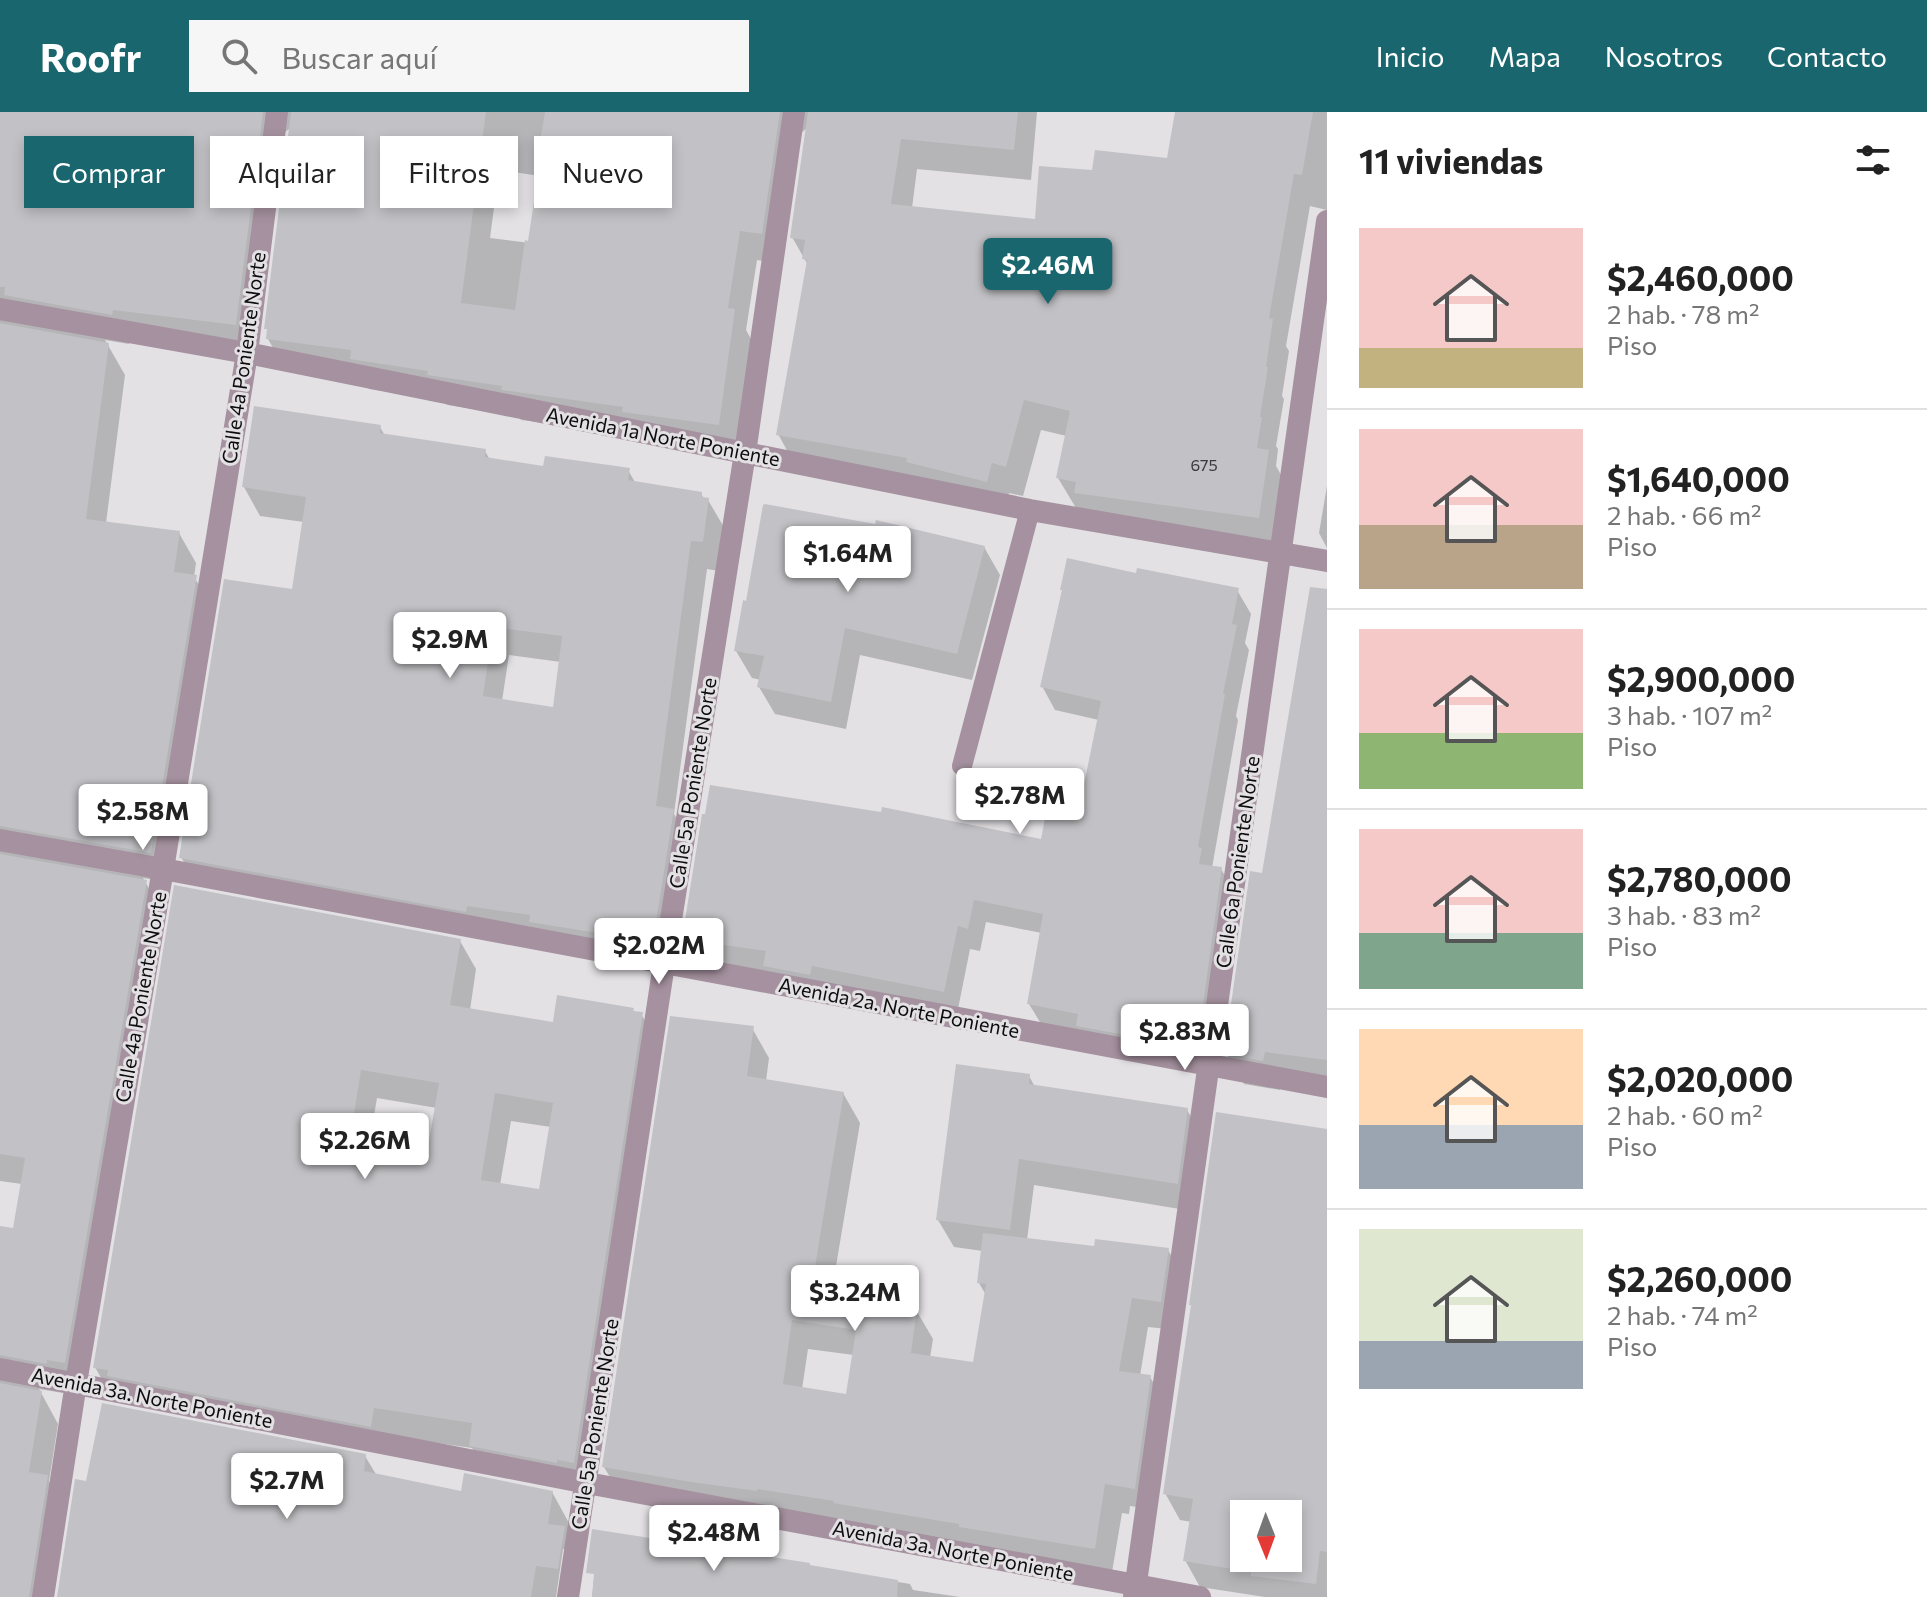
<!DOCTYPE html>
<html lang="es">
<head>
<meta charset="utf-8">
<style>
	:root { --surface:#fff; --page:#f6f6f6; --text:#222; --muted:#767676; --line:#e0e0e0; --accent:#19666f }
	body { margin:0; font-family:Commissioner,sans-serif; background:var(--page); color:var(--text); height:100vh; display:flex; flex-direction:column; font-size:30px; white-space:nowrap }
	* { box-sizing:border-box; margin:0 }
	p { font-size:26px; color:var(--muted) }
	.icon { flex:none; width:44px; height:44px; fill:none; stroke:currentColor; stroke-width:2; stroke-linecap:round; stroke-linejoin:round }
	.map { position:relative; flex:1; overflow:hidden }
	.drawer { display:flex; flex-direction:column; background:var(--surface); width:600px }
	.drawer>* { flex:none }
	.banner { position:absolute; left:24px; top:24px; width:760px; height:72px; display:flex; gap:16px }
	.needle { width:52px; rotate:179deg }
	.fabs { position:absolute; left:1230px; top:1388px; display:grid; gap:16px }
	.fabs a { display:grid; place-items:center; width:72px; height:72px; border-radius:0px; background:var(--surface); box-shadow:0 4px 12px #0003; font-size:40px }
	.price { position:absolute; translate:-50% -68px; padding:0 18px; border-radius:8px; background:#fff; color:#222; font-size:26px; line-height:52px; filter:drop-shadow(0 2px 4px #0008) }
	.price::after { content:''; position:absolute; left:50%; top:48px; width:24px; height:18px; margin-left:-12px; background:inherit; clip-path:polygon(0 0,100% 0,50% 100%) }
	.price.selected { background:var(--accent); color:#fff }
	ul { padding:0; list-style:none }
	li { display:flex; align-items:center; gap:24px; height:200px; padding:0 32px }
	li+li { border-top:2px solid var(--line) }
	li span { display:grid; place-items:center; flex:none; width:224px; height:160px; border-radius:0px; color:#555 }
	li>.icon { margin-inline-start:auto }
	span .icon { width:96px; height:96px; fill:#fffc; stroke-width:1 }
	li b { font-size:34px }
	h2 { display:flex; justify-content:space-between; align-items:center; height:96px; padding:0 32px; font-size:34px }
	.chip { padding:0 28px; border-radius:0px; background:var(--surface); box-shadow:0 4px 12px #0003; font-size:28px; line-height:72px }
	.chip.selected { background:var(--accent); color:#fff }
	header { display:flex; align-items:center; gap:48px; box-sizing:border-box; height:112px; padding:0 40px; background:var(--accent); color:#fff }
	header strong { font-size:38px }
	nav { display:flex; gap:44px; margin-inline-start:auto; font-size:28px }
	.search { width:560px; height:72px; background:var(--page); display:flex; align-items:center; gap:20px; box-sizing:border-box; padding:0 28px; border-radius:0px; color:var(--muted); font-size:30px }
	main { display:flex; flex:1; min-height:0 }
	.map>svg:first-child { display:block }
	.shadow { fill:#0003; fill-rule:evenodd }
	.building { fill:#c2c1c5; fill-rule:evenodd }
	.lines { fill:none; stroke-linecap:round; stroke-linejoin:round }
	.service { stroke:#a5919f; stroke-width:20 }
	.minor { stroke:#a5919f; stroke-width:22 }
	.labels { text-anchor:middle; stroke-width:6; stroke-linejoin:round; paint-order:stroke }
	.number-label { font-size:16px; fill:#3a393c }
	.street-label { font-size:20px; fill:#0d0c0e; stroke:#e3e1e4 }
</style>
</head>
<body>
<header>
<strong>Roofr</strong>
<div class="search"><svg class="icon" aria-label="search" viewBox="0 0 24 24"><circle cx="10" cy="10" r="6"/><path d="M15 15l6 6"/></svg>Buscar aquí</div>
<nav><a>Inicio</a><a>Mapa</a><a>Nosotros</a><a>Contacto</a></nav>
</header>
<main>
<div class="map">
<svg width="1327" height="1485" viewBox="0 0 1327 1485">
	<rect width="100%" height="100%" fill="#e3e1e4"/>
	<path class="shadow" d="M0 0H1037L1031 68 917 57 912 96 1037 109 1094 60 1169 48 1176 0H1327V98L1310 94 1286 234 1289 239 1282 284 1284 287 1276 334 1278 337 1276 354 1285 370 1276 436 1076 396 1058 366 1067 324 1041 318 1023 384 1009 381 1004 400 795 353 778 322 808 153 792 125 808 15 799 23 779 151 757 148 746 218 752 229 736 343 638 324 529 309 521 308 519 304 447 293 444 288 369 277 363 267 285 257 268 227 269 221 266 216 291 15 282 23 253 243 129 228V232L105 228 125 263 106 411 179 421 196 451 194 465 213 495 168 770 143 766 163 801 63 1281 39 1277 58 1312 49 1369 64 1395 50 1485H0V1116L14 1118 22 1072 0 1069ZM499 58 540 64 530 131 490 126Z
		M380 315 385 324 485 339 490 348 545 356 628 358 636 372 701 382 705 388H708L725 417 719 459 707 457 674 702 690 728 670 851 198 774 181 745 294 479 304 410 260 404 244 375ZM509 543 561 550 554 597 502 589Z
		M1327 374V436L1319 421Z
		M984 435 1000 463 972 568 860 543 846 617 775 602 759 575 761 568 752 566 736 539Z
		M1138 463 1237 478 1251 502 1245 531 1249 538 1236 604 1238 608 1212 756 1221 757 1235 781 1210 959 1043 915 1029 892 1042 821 986 810 980 839 970 837 957 902 698 850 684 826 1043 730 1079 709 1099 608 1055 598 1042 574Z
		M1327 487V976L1281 970 1280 978 1244 972 1226 941 1263 763Z
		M460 829 476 857 470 898 555 912 633 898 635 901 641 902 658 930 590 1378 487 1362 472 1336 111 1284 95 1255ZM377 986 437 996 429 1043 369 1033ZM511 1009 551 1015 540 1080 500 1073Z
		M752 916 769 946 766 969 843 981 860 1011 831 1184 916 1198 933 1227 930 1246 974 1252 986 1183 979 1171 983 1139 954 1135 938 1108 1029 964 1035 975 1187 998 1203 1025 1192 1099 1034 1073 1027 1128 1096 1136 1168 1138 1184 1167 1177 1218 1148 1215 1140 1264 1150 1265 1167 1294 1152 1397 1130 1394 1129 1402 1122 1401 1111 1466 621 1384 604 1355ZM808 1237 854 1243 847 1284 802 1277Z
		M1327 1019V1485H1265L1200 1475 1185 1448 1192 1410 1180 1408 1165 1381ZM1244 1402H1288V1446H1244Z
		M365 1344 377 1364 463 1381 552 1380 569 1411 565 1437H563L556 1485H59L88 1371Z
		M599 1420 910 1472 913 1478 960 1485H592Z"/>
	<path class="building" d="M0 0H263L236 213 113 198 112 203 4 183 5 175H0Z
		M291 0H486L461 191 515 198 525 128 528 129 542 37 539 36 545 0H780L762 122 740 119 728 196 735 197 719 313 622 300 623 295 510 279 501 278 502 274 427 263 428 259 350 247 351 238 266 227 267 217H264Z
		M808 0H1018L1014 38 901 27 891 92 1035 107 1039 54 1092 58 1095 38 1167 46 1175 0H1313L1302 63 1294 62 1269 206 1273 207 1266 255H1268L1260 305H1262L1257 336 1269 338 1259 406 1074 381 1076 370 1056 366 1070 299 1024 288 1006 355 992 351 987 370 906 350 907 346 776 323 807 148 802 147 805 128 790 126Z
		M0 211 109 231 86 407 180 419 174 460 197 463 151 741 0 714Z
		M254 294 381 313 380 321 486 337 485 345 543 354 545 344 630 356 628 368 702 380V385L709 386 703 430 691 429 656 694 674 697 654 823 648 822 647 829 529 810 530 803 467 794 466 800 179 746 224 467 292 477 306 385 242 375ZM493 515 562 524 553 595 483 584Z
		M765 392 875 412 876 408 985 434 957 542 845 516 831 590 757 575 764 544 734 539 743 488 746 489 763 393Z
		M1067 446 1136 461 1137 456 1239 476 1232 512 1237 513 1223 582H1225L1198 735 1202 736 1199 752 1222 755 1197 936 1076 914 1078 902 1027 892 1043 802 974 788 968 817 958 814 944 880 812 854 810 863 763 854 766 839 682 827 702 702H705L710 673 881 700 882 695 1041 727 1046 701 1077 707 1101 589 1040 575 1062 478H1060Z
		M1310 475 1327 477V948L1265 940 1263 949 1224 942 1250 759 1262 761Z
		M0 742 147 768 65 1251 47 1248V1252L0 1243V1114L13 1116 25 1046 0 1042Z
		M174 773 461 827 450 893 553 910 557 883 634 896 633 899 643 900 574 1351 557 1348V1351L469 1334 472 1311 374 1296 371 1315 107 1264 108 1258 93 1256ZM361 958 439 971 427 1040 350 1027ZM495 981 553 991 539 1077 481 1068Z
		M670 904 754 914 747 964 844 980 811 1179 917 1196 911 1241 973 1250 986 1172 977 1171 983 1121 1094 1134 1095 1127 1169 1136 1161 1190 1132 1186 1119 1259 1151 1263 1135 1377 1105 1372 1095 1437 959 1415V1412L833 1391 834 1389 758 1377 757 1379 691 1370 602 1355ZM792 1208 856 1218 846 1282 783 1272Z
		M956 952 1030 962 1029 972 1188 996 1178 1072 1019 1047 1010 1118 936 1108Z
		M1216 1000 1327 1017V1440L1320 1439 1316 1472 1251 1464V1460L1183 1449 1193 1387 1163 1382 1191 1193H1189ZM1244 1402H1288V1446H1244Z
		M0 1271 42 1279 29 1360 48 1363 29 1485H0Z
		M102 1291 366 1342 364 1359 461 1379 464 1361 553 1379 548 1412 565 1414 558 1457 536 1454 531 1485H57L75 1367 86 1369Z
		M592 1417 810 1451V1453L898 1468 897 1485H592L594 1462 586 1461Z"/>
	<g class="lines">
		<path class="service" d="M962 654 1030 398"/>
		<path class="minor" d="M0 197 247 241 1030 398 1327 449
			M0 728 163 757 1327 975
			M0 1257 587 1371 1200 1485
			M43 1485 76 1271 163 757 247 241 277 0
			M568 1485 664 852 745 341 794 0
			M1134 1485 1327 109"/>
	</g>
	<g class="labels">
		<g class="number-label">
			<text x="1204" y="359">675</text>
		</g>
		<g class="street-label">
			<text transform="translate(244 246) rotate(-82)" y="7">Calle 4a Poniente Norte</text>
			<text transform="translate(663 325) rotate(11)" y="7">Avenida 1a Norte Poniente</text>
			<text transform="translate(693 671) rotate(-81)" y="7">Calle 5a Poniente Norte</text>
			<text transform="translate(1238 750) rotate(-82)" y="7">Calle 6a Poniente Norte</text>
			<text transform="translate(141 885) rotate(-80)" y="7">Calle 4a Poniente Norte</text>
			<text transform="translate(899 896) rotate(11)" y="7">Avenida 2a. Norte Poniente</text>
			<text transform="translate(152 1286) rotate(11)" y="7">Avenida 3a. Norte Poniente</text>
			<text transform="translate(595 1312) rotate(-81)" y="7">Calle 5a Poniente Norte</text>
			<text transform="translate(953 1439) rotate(11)" y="7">Avenida 3a. Norte Poniente</text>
		</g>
	</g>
</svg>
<div class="fabs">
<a><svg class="needle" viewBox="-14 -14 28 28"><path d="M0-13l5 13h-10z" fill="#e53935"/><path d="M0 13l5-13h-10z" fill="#767676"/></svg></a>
</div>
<b class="price selected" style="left:1048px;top:194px">$2.46M</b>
<b class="price" style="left:848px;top:482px">$1.64M</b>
<b class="price" style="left:450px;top:568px">$2.9M</b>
<b class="price" style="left:1020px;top:724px">$2.78M</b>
<b class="price" style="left:143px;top:740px">$2.58M</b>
<b class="price" style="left:659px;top:874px">$2.02M</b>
<b class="price" style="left:1185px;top:960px">$2.83M</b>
<b class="price" style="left:365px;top:1069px">$2.26M</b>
<b class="price" style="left:855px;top:1221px">$3.24M</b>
<b class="price" style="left:287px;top:1409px">$2.7M</b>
<b class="price" style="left:714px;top:1461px">$2.48M</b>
<div class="banner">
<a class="chip selected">Comprar</a>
<a class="chip">Alquilar</a>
<a class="chip">Filtros</a>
<a class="chip">Nuevo</a>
</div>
</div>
<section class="drawer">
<h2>11 viviendas<svg class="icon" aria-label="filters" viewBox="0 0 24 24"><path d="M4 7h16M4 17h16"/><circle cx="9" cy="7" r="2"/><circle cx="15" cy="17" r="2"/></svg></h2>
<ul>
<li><span style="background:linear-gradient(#f6c9c9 75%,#c2b280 0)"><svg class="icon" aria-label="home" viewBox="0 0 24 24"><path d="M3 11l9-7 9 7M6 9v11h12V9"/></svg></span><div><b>$2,460,000</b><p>2 hab. · 78 m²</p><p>Piso</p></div></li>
<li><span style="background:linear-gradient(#f6c9c9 60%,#b9a48a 0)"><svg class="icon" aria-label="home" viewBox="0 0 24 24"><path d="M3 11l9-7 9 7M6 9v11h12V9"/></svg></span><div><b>$1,640,000</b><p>2 hab. · 66 m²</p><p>Piso</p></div></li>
<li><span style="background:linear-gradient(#f6c9c9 65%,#8fb573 0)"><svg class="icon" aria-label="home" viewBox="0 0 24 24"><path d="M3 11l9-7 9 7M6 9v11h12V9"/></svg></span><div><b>$2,900,000</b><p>3 hab. · 107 m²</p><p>Piso</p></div></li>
<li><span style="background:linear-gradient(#f6c9c9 65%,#7fa58c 0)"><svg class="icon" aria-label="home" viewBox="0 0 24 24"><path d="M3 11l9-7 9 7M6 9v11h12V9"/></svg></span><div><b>$2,780,000</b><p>3 hab. · 83 m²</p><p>Piso</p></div></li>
<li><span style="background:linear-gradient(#ffd9b3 60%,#9aa5b1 0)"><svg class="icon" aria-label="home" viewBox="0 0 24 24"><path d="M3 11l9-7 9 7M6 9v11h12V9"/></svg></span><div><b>$2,020,000</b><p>2 hab. · 60 m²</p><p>Piso</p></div></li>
<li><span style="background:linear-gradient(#dfe7d0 70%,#9aa5b1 0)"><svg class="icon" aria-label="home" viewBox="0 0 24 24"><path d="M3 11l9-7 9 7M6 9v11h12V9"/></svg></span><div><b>$2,260,000</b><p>2 hab. · 74 m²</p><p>Piso</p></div></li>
</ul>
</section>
</main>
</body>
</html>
